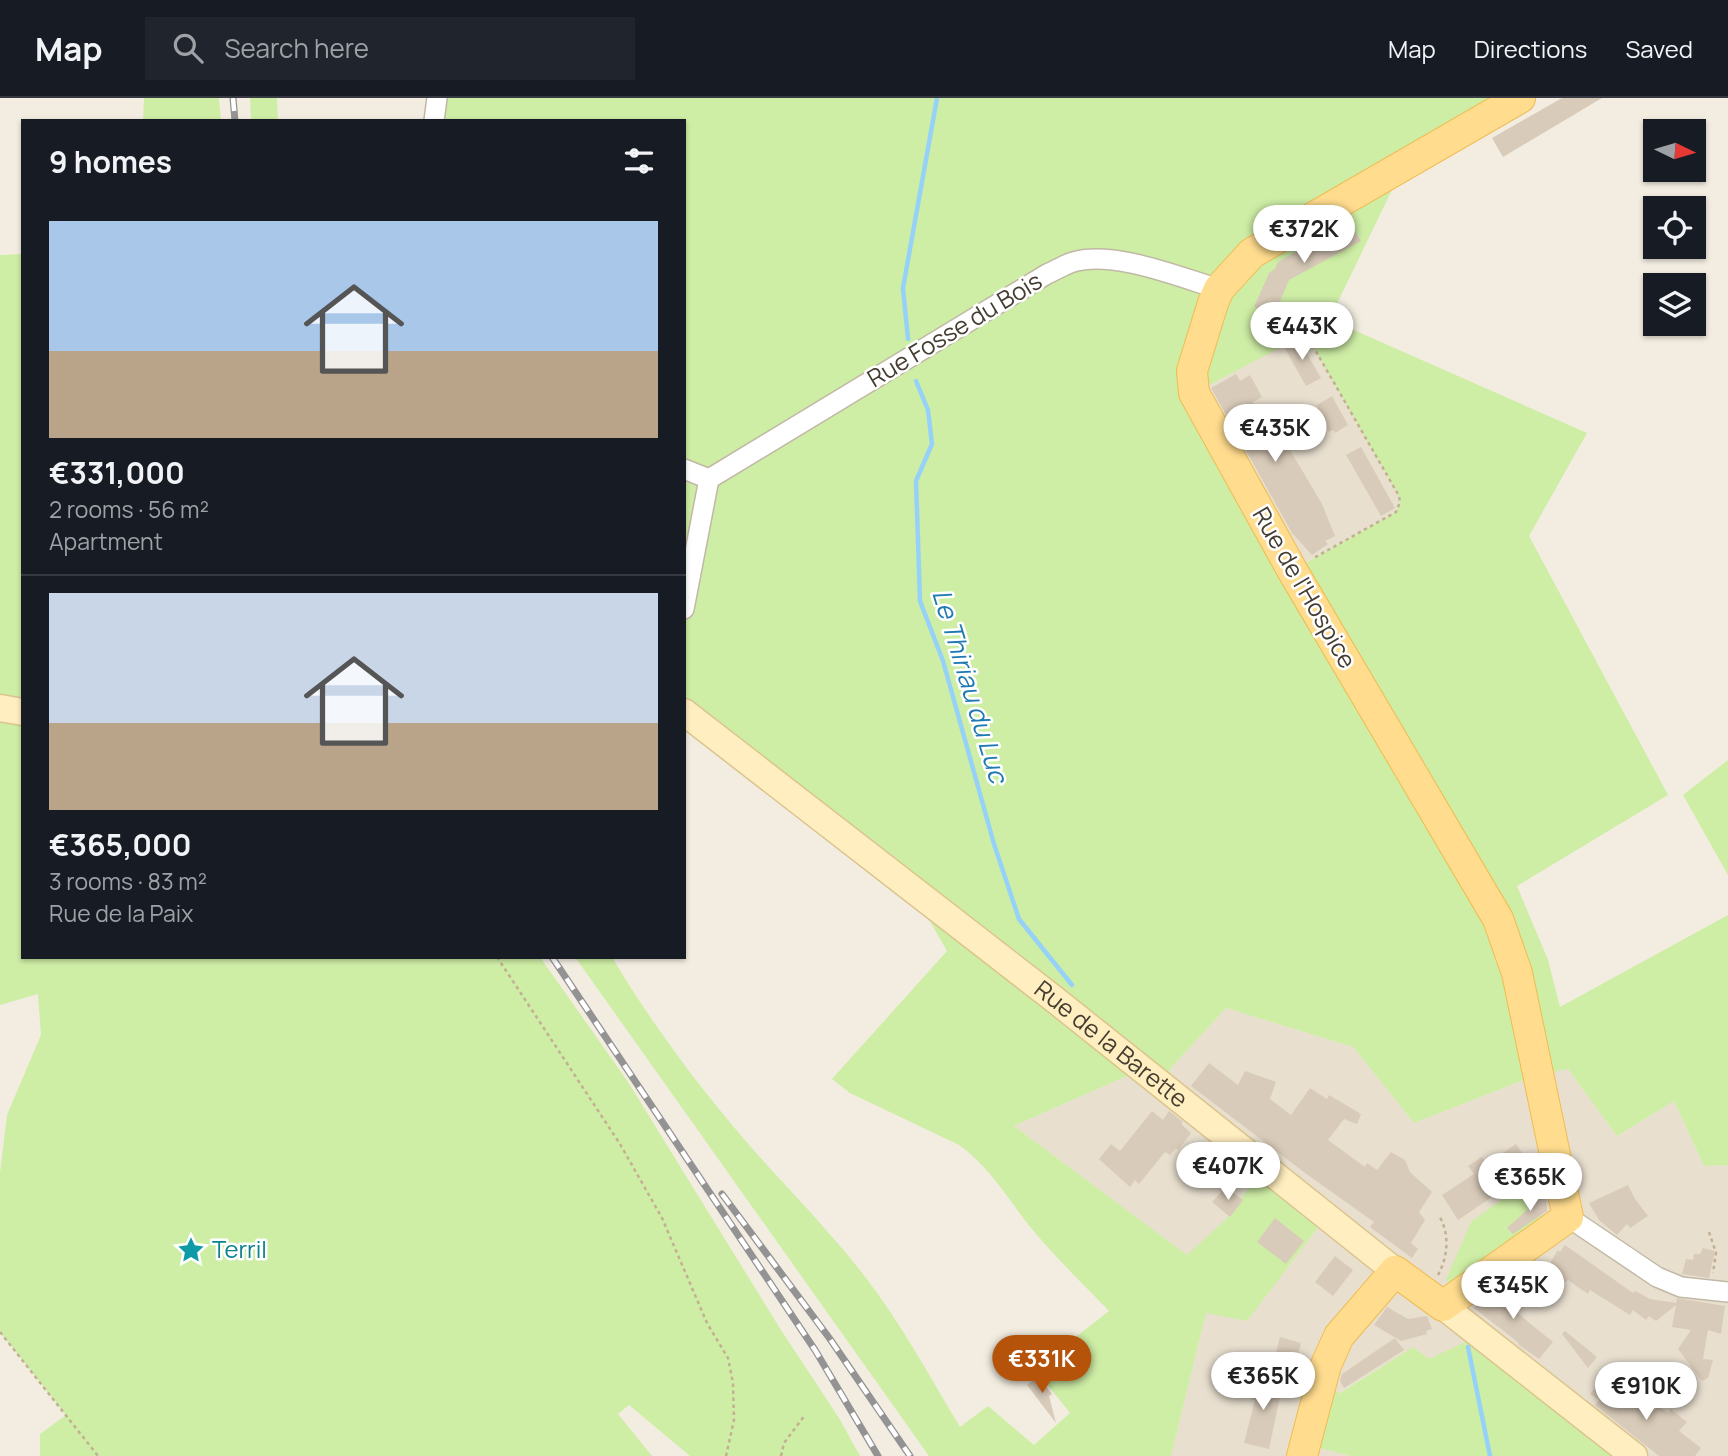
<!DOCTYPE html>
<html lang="en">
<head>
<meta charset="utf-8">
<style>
	:root { --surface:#171b24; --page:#20242c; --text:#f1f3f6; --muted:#9ea1a6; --line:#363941; --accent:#b45309 }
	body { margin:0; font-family:Manrope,sans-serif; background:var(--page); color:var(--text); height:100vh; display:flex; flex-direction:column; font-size:26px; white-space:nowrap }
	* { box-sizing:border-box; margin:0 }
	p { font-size:23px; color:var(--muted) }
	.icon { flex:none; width:38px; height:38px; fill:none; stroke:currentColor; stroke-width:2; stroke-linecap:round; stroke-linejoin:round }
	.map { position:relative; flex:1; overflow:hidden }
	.sheet { position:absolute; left:21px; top:21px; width:665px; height:840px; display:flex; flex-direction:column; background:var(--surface); border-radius:0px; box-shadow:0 2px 5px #0004 }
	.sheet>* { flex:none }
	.needle { width:46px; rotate:95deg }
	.fabs { position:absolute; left:1643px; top:21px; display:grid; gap:14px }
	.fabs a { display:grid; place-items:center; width:63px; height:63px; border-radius:0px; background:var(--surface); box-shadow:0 2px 5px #0004; font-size:35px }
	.price { position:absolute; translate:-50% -60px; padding:0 16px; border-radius:24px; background:#fff; color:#222; font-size:23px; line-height:46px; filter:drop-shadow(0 2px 4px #0008) }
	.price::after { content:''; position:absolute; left:50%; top:42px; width:21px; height:16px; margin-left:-10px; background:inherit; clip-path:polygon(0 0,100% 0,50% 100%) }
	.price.on { background:var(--accent); color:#fff }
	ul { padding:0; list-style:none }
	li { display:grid; align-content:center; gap:14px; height:371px; padding:0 28px }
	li+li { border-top:2px solid var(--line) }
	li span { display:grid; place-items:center; height:217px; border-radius:0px; color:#555 }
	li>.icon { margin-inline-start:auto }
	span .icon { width:126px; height:126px; fill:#fffc; stroke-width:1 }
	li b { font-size:30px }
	h2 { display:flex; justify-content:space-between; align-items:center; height:84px; padding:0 28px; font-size:30px }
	header { display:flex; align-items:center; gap:42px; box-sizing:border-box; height:98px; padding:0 35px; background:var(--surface); border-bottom:2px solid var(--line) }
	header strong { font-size:33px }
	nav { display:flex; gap:38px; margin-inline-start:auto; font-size:24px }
	.search { width:490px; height:63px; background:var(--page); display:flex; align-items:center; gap:18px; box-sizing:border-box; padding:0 24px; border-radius:0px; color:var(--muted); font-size:26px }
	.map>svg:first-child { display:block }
	.residential { fill:#e8dfcf }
	.green { fill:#ceeda5; fill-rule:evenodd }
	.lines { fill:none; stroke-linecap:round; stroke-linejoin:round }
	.stream { stroke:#96d2f8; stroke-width:4.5 }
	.building { fill:#d9cbb9 }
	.street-casing { stroke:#c2b8a6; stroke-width:22 }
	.secondary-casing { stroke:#dbc48d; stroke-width:29 }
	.primary-casing { stroke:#f0bc52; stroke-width:32 }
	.path { stroke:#c3b093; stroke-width:2.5; stroke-dasharray:3.5 3.5; stroke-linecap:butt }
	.street { stroke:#fff; stroke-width:19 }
	.secondary { stroke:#ffeebf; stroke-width:26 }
	.primary { stroke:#ffdc8e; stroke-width:30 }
	.rail-casing { stroke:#939393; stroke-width:7 }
	.rail { stroke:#fff; stroke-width:4.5; stroke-dasharray:13; stroke-linecap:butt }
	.labels { text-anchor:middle; stroke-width:5; stroke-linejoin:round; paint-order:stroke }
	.street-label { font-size:24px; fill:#453d32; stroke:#fff }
	.culture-label { font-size:24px; fill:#0d838f; stroke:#fff; text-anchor:start }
	.water-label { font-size:26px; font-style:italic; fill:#1f79b2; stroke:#fff }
</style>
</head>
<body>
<header>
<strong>Map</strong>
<div class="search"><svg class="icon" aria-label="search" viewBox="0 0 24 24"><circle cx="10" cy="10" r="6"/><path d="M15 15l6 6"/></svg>Search here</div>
<nav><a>Map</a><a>Directions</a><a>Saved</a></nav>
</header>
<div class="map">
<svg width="1728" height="1358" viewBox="0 0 1728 1358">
	<rect width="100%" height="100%" fill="#f3ede1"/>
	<path class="residential" d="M1306 235 1399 398 1400 404 1396 414 1292 472 1194 295Z
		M1226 910 1353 949 1414 1025 1537 977 1568 971 1617 1038 1674 1003 1704 1068 1728 1067V1358H1634L1429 1262 1413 1249 1339 1295 1316 1349 1350 1358H1171L1206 1215 1247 1222 1327 1118 1265 1069 1226 1121 1188 1158 1014 1028 1143 971 1195 1012 1169 972Z"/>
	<path class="green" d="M144 0H219L221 23H143Z
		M250 0H277L278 23H251Z
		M437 0H1520L1404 67 1333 214 1331 222 1587 335 1529 438 1668 697 1517 788 1548 862 1560 909 1728 817V1067L1704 1068 1674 1003 1617 1038 1568 971 1537 977 1414 1025 1353 949 1226 910 1169 972 1197 1015 1143 971 1014 1028 1187 1157 1226 1121 1265 1068 1320 1127 1247 1223 1206 1215 1171 1358H929L575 859H612C652 927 705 997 757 1056 794 1097 833 1137 866 1180 902 1227 930 1279 960 1329L988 1308 1034 1347 1070 1315 1035 1271 1109 1213C1085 1188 1060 1164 1037 1137 1011 1107 992 1070 959 1047L850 995 832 981 947 853 911 790 684 614V23H434ZM1306 236 1399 398 1400 404 1396 414 1293 472 1194 295Z
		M23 156V859H540L628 984 781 1232 839 1320 860 1358H690L629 1307 618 1316 652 1358H40V1336L66 1317 0 1234V1075L7 1017 41 937 38 896 0 907V157Z
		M1728 662V777L1683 697Z
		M1534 1078 1544 1091 1541 1119 1452 1188 1446 1182 1471 1124Z
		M1480 1237 1634 1358H1350L1316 1349 1330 1292 1340 1295 1413 1249 1429 1261Z"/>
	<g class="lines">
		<path class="stream" d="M908 241 903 190 937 0
			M916 283 928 312 932 346 916 383 920 503 943 563 994 746 1019 821 1072 887
			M1468 1249 1490 1358"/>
	</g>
	<path class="building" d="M1562 0H1602L1503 59 1492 40Z
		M1349 123 1361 143 1289 182 1274 218 1254 209 1269 175 1275 171 1278 164Z
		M1297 239 1321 280 1306 288 1283 247Z
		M1236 276 1240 283 1250 277 1262 299 1253 304 1271 333 1277 330 1322 406 1335 438 1325 443 1328 446 1312 457 1292 435 1211 290Z
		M1332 298 1348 327 1335 335 1333 332 1329 334 1315 312 1318 310 1317 307Z
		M1361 349 1395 410 1381 418 1346 357Z
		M1209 965 1238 987 1245 973 1276 984 1270 1001 1291 1017 1310 990 1327 1001 1329 997 1361 1016 1357 1026 1344 1021 1328 1042 1365 1069 1367 1065 1377 1072 1391 1054 1405 1062 1410 1074 1432 1094 1419 1114 1425 1122 1411 1145 1418 1151 1412 1160 1370 1129 1374 1124 1305 1075 1191 988Z
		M1152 1013 1163 1022 1169 1013 1183 1024 1181 1026 1191 1035 1178 1052 1176 1050 1170 1057 1165 1054 1139 1086 1135 1082 1130 1089 1099 1061 1111 1046 1120 1053Z
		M1516 1046 1533 1071 1458 1122 1442 1097 1474 1076 1468 1068 1482 1059 1487 1066Z
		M1628 1087 1635 1101 1648 1118 1630 1130 1627 1126 1617 1137 1599 1122 1589 1105Z
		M1226 1089 1243 1102 1230 1119 1212 1104Z
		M1531 1097H1546L1547 1113 1513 1136 1507 1130 1529 1110Z
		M1275 1120 1304 1143 1286 1166 1257 1144Z
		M1565 1147 1633 1195 1635 1193 1650 1201 1676 1205 1677 1200 1725 1208 1721 1236 1708 1232 1703 1261 1713 1262 1708 1280 1702 1283 1678 1251 1691 1232 1672 1229 1676 1207 1656 1223 1649 1218 1646 1222 1633 1212 1630 1217 1590 1192 1588 1196 1568 1182 1538 1204 1519 1179 1541 1162 1547 1170 1558 1152 1560 1154Z
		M1703 1150 1715 1153 1709 1180 1682 1176 1686 1161 1693 1162 1694 1156H1700Z
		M1335 1158 1353 1172 1333 1198 1315 1184Z
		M1515 1178 1520 1186 1500 1201 1553 1244 1539 1261 1518 1246 1519 1245 1474 1210 1478 1207 1477 1206Z
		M1387 1209 1408 1221 1427 1218 1432 1231 1426 1233 1427 1236 1401 1243 1374 1227Z
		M1565 1233 1597 1259 1588 1270 1562 1236Z
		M1280 1239 1301 1245 1294 1271 1273 1266Z
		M1395 1240 1404 1252 1344 1290 1340 1283 1342 1276Z
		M1258 1276 1281 1282 1276 1298 1280 1299 1269 1351 1244 1345 1255 1302 1252 1301Z
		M1038 1278 1052 1296 1049 1298 1056 1325 1027 1287Z
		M1600 1284 1613 1295 1621 1285 1655 1312 1658 1308 1668 1315 1671 1311 1687 1324 1679 1333 1701 1350 1695 1358H1659L1595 1307 1599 1302 1590 1296Z"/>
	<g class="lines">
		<defs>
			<path id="street" d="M434 23 437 0
				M684 371 709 381
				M709 381 1047 176C1056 172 1064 167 1073 164 1113 152 1179 179 1219 191
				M684 511 709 381
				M1568 1119 1657 1179 1681 1189 1728 1194"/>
			<g id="secondary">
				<path d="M0 610 23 614"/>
				<path id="s1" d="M684 614 1054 901 1395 1173"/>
				<path d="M1443 1208 1634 1358"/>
			</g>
			<path id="primary" d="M1302 1358 1326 1267 1339 1238 1395 1173 1443 1208 1568 1119 1517 875 1498 821 1292 472 1194 295 1192 273 1213 205 1219 191 1252 155 1520 0"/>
		</defs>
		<use href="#street" class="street-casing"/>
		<use href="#secondary" class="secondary-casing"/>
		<use href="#primary" class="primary-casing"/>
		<path class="path" d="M1302 229 1399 398 1400 404 1396 414 1312 461
			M497 859 620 1046 662 1120 707 1225 728 1260 733 1285 734 1322 726 1358
			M1709 1134 1716 1155 1713 1175
			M1438 1177C1448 1159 1450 1135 1439 1118
			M0 1234 98 1358
			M781 1358 784 1345 805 1317"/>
		<use href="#street" class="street"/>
		<use href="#secondary" class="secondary"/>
		<use href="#primary" class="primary"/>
		<defs>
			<path id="rail" d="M233 0 235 23
				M552 859 815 1252 878 1358
				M722 1096 830 1241 910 1358"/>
		</defs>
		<use href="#rail" class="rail-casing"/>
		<use href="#rail" class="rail"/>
	</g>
	<defs>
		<symbol id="sight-bare" viewBox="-9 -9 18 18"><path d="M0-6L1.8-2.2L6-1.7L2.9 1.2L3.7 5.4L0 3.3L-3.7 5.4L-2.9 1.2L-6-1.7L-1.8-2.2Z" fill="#0f9aa8" stroke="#fff" stroke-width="2.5" paint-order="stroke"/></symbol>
	</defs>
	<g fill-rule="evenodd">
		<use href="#sight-bare" x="172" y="1133" width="38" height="38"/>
	</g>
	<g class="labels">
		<g class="street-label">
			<text transform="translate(955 232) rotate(-31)" y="8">Rue Fosse du Bois</text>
			<text transform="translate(1304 490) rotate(60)" y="8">Rue de l'Hospice</text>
			<text dy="8" stroke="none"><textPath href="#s1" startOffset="541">Rue de la Barette</textPath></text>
		</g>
		<g class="culture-label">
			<text x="212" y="1160">Terril</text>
		</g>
		<g class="water-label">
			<text transform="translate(970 588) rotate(73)" y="9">Le Thiriau du Luc</text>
		</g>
	</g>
</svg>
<div class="fabs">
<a><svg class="needle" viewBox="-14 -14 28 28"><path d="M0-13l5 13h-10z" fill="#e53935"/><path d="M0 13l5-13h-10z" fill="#9ea1a6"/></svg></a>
<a><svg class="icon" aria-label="locate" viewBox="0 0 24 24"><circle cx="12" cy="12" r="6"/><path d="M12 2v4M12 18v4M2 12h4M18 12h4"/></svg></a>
<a><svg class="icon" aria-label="layers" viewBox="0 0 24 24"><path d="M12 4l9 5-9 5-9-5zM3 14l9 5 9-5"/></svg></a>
</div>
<b class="price" style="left:1304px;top:167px">€372K</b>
<b class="price" style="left:1302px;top:264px">€443K</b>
<b class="price" style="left:1275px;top:366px">€435K</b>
<b class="price" style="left:1228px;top:1104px">€407K</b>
<b class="price" style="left:1530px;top:1115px">€365K</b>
<b class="price" style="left:1513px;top:1223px">€345K</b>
<b class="price on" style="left:1042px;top:1297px">€331K</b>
<b class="price" style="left:1263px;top:1314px">€365K</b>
<b class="price" style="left:1646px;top:1324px">€910K</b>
<section class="sheet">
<h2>9 homes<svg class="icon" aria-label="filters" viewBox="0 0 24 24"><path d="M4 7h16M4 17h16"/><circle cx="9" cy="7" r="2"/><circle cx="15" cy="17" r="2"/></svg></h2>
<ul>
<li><span style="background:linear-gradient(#a9c7e8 60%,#b9a48a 0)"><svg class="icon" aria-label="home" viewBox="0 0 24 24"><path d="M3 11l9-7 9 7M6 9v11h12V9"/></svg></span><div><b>€331,000</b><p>2 rooms · 56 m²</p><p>Apartment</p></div></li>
<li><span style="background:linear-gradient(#c9d6e8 60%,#b9a48a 0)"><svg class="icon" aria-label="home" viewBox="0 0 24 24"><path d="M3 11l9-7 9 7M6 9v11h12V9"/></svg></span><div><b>€365,000</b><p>3 rooms · 83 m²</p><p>Rue de la Paix</p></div></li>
</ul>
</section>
</div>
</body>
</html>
